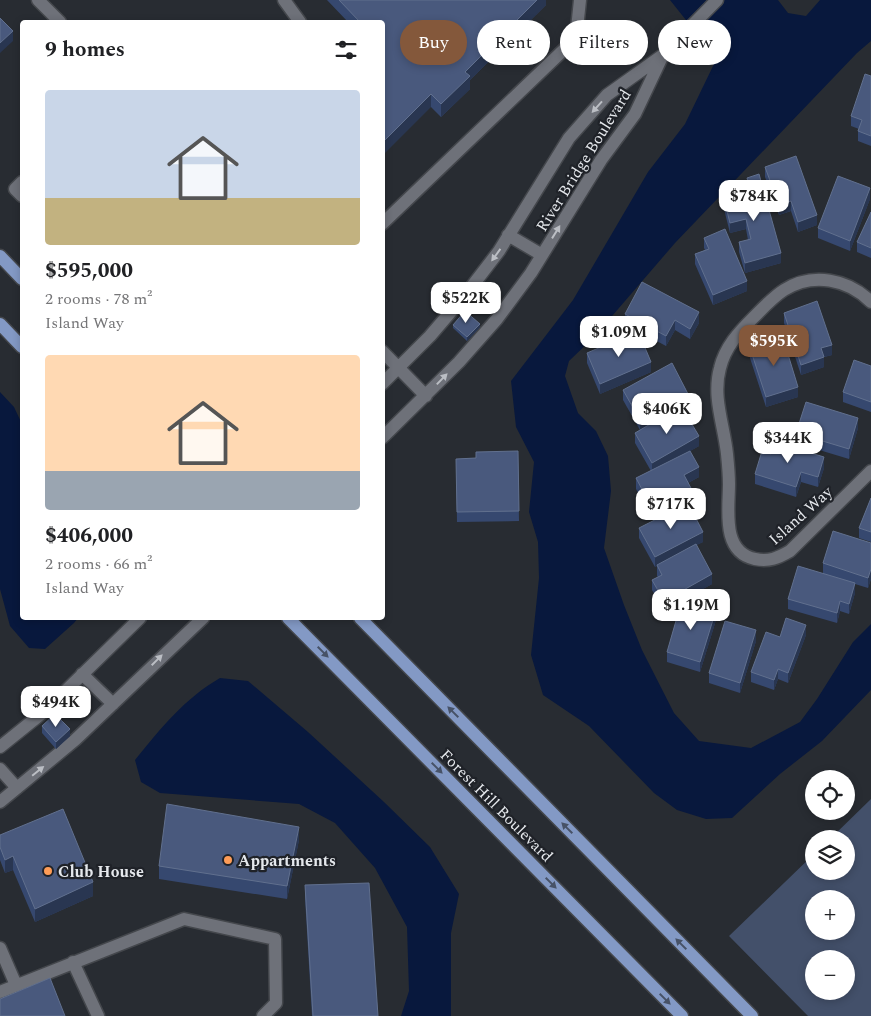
<!DOCTYPE html>
<html lang="en">
<head>
<meta charset="utf-8">
<style>
	:root { --surface:#fff; --page:#f6f6f6; --text:#202124; --muted:#757577; --accent:#84583b }
	body { margin:0; font-family:Spectral,serif; background:var(--page); color:var(--text); height:100vh; display:flex; flex-direction:column; font-size:19px; white-space:nowrap }
	* { box-sizing:border-box; margin:0 }
	p { font-size:16px; color:var(--muted) }
	.icon { flex:none; width:28px; height:28px; fill:none; stroke:currentColor; stroke-width:2; stroke-linecap:round; stroke-linejoin:round }
	.map { position:relative; flex:1; overflow:hidden }
	.drawer { position:absolute; left:20px; top:20px; width:365px; height:600px; display:flex; flex-direction:column; background:var(--surface); border-radius:5px; box-shadow:0 2px 8px #0003 }
	.drawer>* { flex:none }
	.banner { position:absolute; left:400px; top:20px; width:395px; height:45px; display:flex; gap:10px }
	.buttons { position:absolute; left:805px; top:770px; display:grid; gap:10px }
	.buttons a { display:grid; place-items:center; width:50px; height:50px; border-radius:50%; background:var(--surface); box-shadow:0 2px 8px #0003; font-size:25px }
	.price { position:absolute; translate:-50% -42px; padding:0 11px; border-radius:10px; background:#fff; color:#222; font-size:16px; line-height:32px; filter:drop-shadow(0 1px 2px #0008) }
	.price::after { content:''; position:absolute; left:50%; top:30px; width:15px; height:11px; margin-left:-8px; background:inherit; clip-path:polygon(0 0,100% 0,50% 100%) }
	.price.active { background:var(--accent); color:#fff }
	ul { padding:0; list-style:none }
	li { display:grid; align-content:center; gap:10px; height:265px; padding:0 25px }
	li span { display:grid; place-items:center; height:155px; border-radius:5px; color:#555 }
	li>.icon { margin-inline-start:auto }
	span .icon { width:90px; height:90px; fill:#fffc; stroke-width:1 }
	li b { font-size:21px }
	h2 { display:flex; justify-content:space-between; align-items:center; height:60px; padding:0 25px; font-size:21px }
	.tag { padding:0 18px; border-radius:22px; background:var(--surface); box-shadow:0 2px 8px #0003; font-size:18px; line-height:45px }
	.tag.active { background:var(--accent); color:#fff }
	.map>svg:first-child { display:block }
	.green { fill:#43506a; fill-rule:evenodd }
	.water { fill:#08183d }
	.lines { fill:none; stroke-linecap:round; stroke-linejoin:round }
	.minor-casing { stroke:#44474c; stroke-width:15 }
	.major-casing { stroke:#44474c; stroke-width:15 }
	.minor { stroke:#6e7179; stroke-width:12 }
	.major { stroke:#8399c5; stroke-width:12 }
	.wall { fill:#36486f }
	.shaded-wall { fill:#293651 }
	.building { fill:#49597d; stroke:#61708e }
	.oneway { fill:#bbbec4 }
	.oneway2 { fill:#475267 }
	.poi-dot { fill:#fe9c57; stroke:#1f2228; stroke-width:2 }
	.labels { text-anchor:middle; stroke-width:4.5; stroke-linejoin:round; paint-order:stroke }
	.street-label { font-size:16px; fill:#e5e8ec; stroke:#1f2228 }
	.poi-label { font-size:16px; font-weight:bold; fill:#e5e8ec; stroke:#1f2228; text-anchor:start }
</style>
</head>
<body>
<div class="map">
<svg width="871" height="1016" viewBox="0 0 871 1016">
	<rect width="100%" height="100%" fill="#282c32"/>
	<path class="green" d="M871 799V1016H808L729 936 814 854V871H846V839H830ZM814 899H846V931H814ZM814 959H846V991H814Z"/>
	<path class="water" d="M670 0H778L788 13 806 16 820 0H871V41L857 53 675 243 594 337 569 361 565 376 578 413 596 431 608 456 611 491 604 548 624 605 642 650 674 713 699 741 751 748 800 722 817 699 853 642 871 624V690L822 741 780 774 732 818 706 819 677 810 654 793 589 726 543 695 531 655 539 578 538 542 529 512 534 462 516 427 511 381 573 300 648 172 685 124 714 64 709 49Z
		M0 392 14 407 22 424V618H78L74 623 45 649 29 648 10 626 0 589Z
		M220 678 248 681 308 732 384 802 430 847 459 894 451 933V1016H401L409 991 407 927 375 868 335 823 299 804 160 793 141 782 135 760C160 729 185 698 220 678Z"/>
	<g class="lines">
		<defs>
			<path id="minor" d="M38 0 60 22
				M284 0 300 22
				M22 182 15 189 22 196
				M382 224 576 38 580 0
				M508 235 542 255
				M871 302C848 279 813 272 784 290 773 297 763 308 753 318 739 332 725 347 720 368 712 397 724 425 727 454 728 464 729 474 729 484 729 509 721 552 755 559 769 562 778 558 790 551L871 471
				M382 351 426 396
				M382 384 430 336 466 294 499 251 569 138 607 95 663 55 717 0
				M382 438 459 362 497 319 531 273 601 160 635 114 662 57
				M82 674 113 704
				M0 747 46 710 140 618
				M0 769 17 788
				M0 802 75 740 203 618
				M0 948 16 985
				M73 962 98 1016
				M0 992 184 919 275 939 276 1003 263 1016"/>
			<path id="major" d="M0 256 22 279
				M0 324 22 347
				M288 618 682 1016
				M360 618 752 1016"/>
		</defs>
		<use href="#minor" class="minor-casing"/>
		<use href="#major" class="major-casing"/>
		<use href="#minor" class="minor"/>
		<use href="#major" class="major"/>
	</g>
	<path class="wall" d="M327 0H546V5L470 80V89L441 117 431 107 382 22H348Z
		M871 76V146L858 141V131L859 129 851 126V116Z
		M765 167 817 225 798 232 791 211 779 215 765 177Z
		M747 178 781 263 745 273 739 252V242L748 240 746 229 730 233 724 209V199L748 192 747 188Z
		M870 199 850 251 818 238V228Z
		M871 212V268V258L857 252V242Z
		M704 238 747 291 713 305 695 264V254L705 250 704 248Z
		M784 313 832 355 824 357V367L801 375 784 323Z
		M625 314 699 323 690 339 675 330 666 346 625 324Z
		M453 325 480 327 467 341 453 328Z
		M750 348 798 397 766 407 750 358Z
		M587 353 651 372 600 394 587 363Z
		M871 366V412L843 402V392Z
		M623 390 688 404 682 407 699 446 690 451 699 477 688 483 692 500 653 520 636 489V478L651 471 635 443V433L640 430 623 400Z
		M858 428 849 459 796 443V433Z
		M518 451 519 521 457 522 456 459 476 458Z
		M824 468 818 487 801 482 796 497 755 484V474Z
		M871 498V542L859 538V528Z
		M639 528 703 542 696 545 712 584 683 600 716 620 700 672 667 662V652L682 601 664 611 652 590V580L658 577 657 576V566L655 567 639 538Z
		M871 543V579L868 588 855 584V593L849 614 840 611 837 623 788 609V599L823 573V563Z
		M806 635 788 683 778 679 774 690 751 682V672L780 637Z
		M756 641 740 693 709 683V673Z
		M42 726 70 736 56 749 42 733Z
		M0 835 93 896 35 922 13 870 5 873 0 860Z
		M299 840 287 899 159 879V866Z
		M305 885 378 1016H312L305 898Z"/>
	<path class="shaded-wall" d="M537 0H546V5L470 80V89L441 117V104L465 72Z
		M13 31V41L0 53V43Z
		M431 94V107L382 156V143Z
		M870 188V199L850 251V241Z
		M791 201V211L779 215V205Z
		M817 215V225L798 232V222Z
		M746 219V229L730 233V223Z
		M781 253V263L745 273V263Z
		M747 281V291L713 305V295Z
		M699 312V323L690 339V329Z
		M675 320V330L666 346V336Z
		M480 324V327L467 341V337Z
		M832 345V355L824 357V367L801 375V365L821 348Z
		M651 362V372L600 394V384Z
		M798 387V397L766 407V397Z
		M688 394V404L640 430V420Z
		M858 418V428L849 459V449Z
		M699 436V446L652 473V463Z
		M824 457V468L818 487V477Z
		M699 467V477L684 485V475Z
		M801 472V482L796 497V487Z
		M692 490V500L653 520V510Z
		M703 532V542L655 567V557Z
		M871 569V579L868 588V578Z
		M712 574V584L664 611V601Z
		M855 583V593L849 614V604Z
		M840 601V611L837 623V613Z
		M716 610V620L700 672V662Z
		M806 625V635L788 683V673Z
		M756 630V641L740 693V683Z
		M778 669V679L774 690V680Z
		M70 729V736L56 749V742Z
		M299 827V840L287 899V886Z
		M13 856V870L5 873V860Z
		M93 882V896L35 922V909Z"/>
	<path class="building" d="M339 0H537L465 72 470 76 441 104 431 94 382 143V22H360Z
		M0 18 13 31 0 43Z
		M865 74 871 76V136L858 131 862 120 851 116Z
		M796 156 817 215 798 222 791 201 779 205 765 167Z
		M759 174 781 253 745 263 739 242 751 239 746 219 730 223 724 199 751 192 747 178Z
		M838 176 870 188 850 241 818 228Z
		M871 212V248L857 242Z
		M725 229 747 281 713 295 695 254 709 249 704 238Z
		M642 282 699 312 690 329 675 320 666 336 625 314Z
		M817 301 832 345 821 348 824 357 801 365 784 313Z
		M465 311 480 324 467 337 453 325Z
		M638 331 651 362 600 384 587 353Z
		M783 338 798 387 766 397 750 348Z
		M854 360 871 366V402L843 392Z
		M672 363 688 394 640 420 623 390Z
		M806 402 858 418 849 449 796 433Z
		M681 406 699 436 652 463 635 433Z
		M775 442 824 457 818 477 801 472 796 487 755 474 762 451 771 454Z
		M518 451 519 511 457 512 456 459 476 458V452Z
		M690 451 699 467 684 475 692 490 653 510 636 478Z
		M871 498V532L859 528Z
		M688 503 703 532 655 557 639 528Z
		M833 531 871 543V569L868 578 823 563Z
		M696 544 712 574 664 601 652 580 662 575 657 565Z
		M798 566 855 583 849 604 840 601 837 613 788 599Z
		M682 600 716 610 700 662 667 652Z
		M786 618 806 625 788 673 778 669 774 680 751 672 766 632 780 637Z
		M725 621 756 630 740 683 709 673Z
		M55 714 70 729 56 742 42 726Z
		M167 804 299 827 287 886 159 866Z
		M63 809 93 882 35 909 13 856 5 860 0 847V835Z
		M369 883 378 1016H313L305 885Z
		M50 978 65 1016H0V999Z"/>
	<defs><path id="oneway-solid" d="M-6-.8H1V-3.2L6.5 0L1 3.2V.8H-6Z" transform="scale(1.25)"/></defs>
	<g class="oneway">
		<use href="#oneway-solid" transform="translate(597 107) rotate(132)"/>
		<use href="#oneway-solid" transform="translate(556 232) rotate(-58)"/>
		<use href="#oneway-solid" transform="translate(496 255) rotate(126)"/>
		<use href="#oneway-solid" transform="translate(442 379) rotate(-46)"/>
		<use href="#oneway-solid" transform="translate(157 660) rotate(-45)"/>
		<use href="#oneway-solid" transform="translate(38 771) rotate(-39)"/>
	</g>
	<g class="oneway2">
		<use href="#oneway-solid" transform="translate(323 652) rotate(45)"/>
		<use href="#oneway-solid" transform="translate(453 712) rotate(-135)"/>
		<use href="#oneway-solid" transform="translate(437 768) rotate(45)"/>
		<use href="#oneway-solid" transform="translate(567 828) rotate(-135)"/>
		<use href="#oneway-solid" transform="translate(551 883) rotate(45)"/>
		<use href="#oneway-solid" transform="translate(681 944) rotate(-135)"/>
		<use href="#oneway-solid" transform="translate(665 999) rotate(45)"/>
	</g>
	<g class="poi-dot">
		<circle cx="228" cy="860" r="5"/>
		<circle cx="48" cy="871" r="5"/>
	</g>
	<g class="labels">
		<g class="street-label">
			<text transform="translate(583 160) rotate(-58)" y="6">River Bridge Boulevard</text>
			<text transform="translate(800 515) rotate(-42)" y="6">Island Way</text>
			<text transform="translate(497 805) rotate(45)" y="6">Forest Hill Boulevard</text>
		</g>
		<g class="poi-label">
			<text x="238" y="866">Appartments</text>
			<text x="58" y="877">Club House</text>
		</g>
	</g>
</svg>
<div class="buttons">
<a><svg class="icon" aria-label="locate" viewBox="0 0 24 24"><circle cx="12" cy="12" r="6"/><path d="M12 2v4M12 18v4M2 12h4M18 12h4"/></svg></a>
<a><svg class="icon" aria-label="layers" viewBox="0 0 24 24"><path d="M12 4l9 5-9 5-9-5zM3 14l9 5 9-5"/></svg></a>
<a>+</a>
<a>−</a>
</div>
<b class="price" style="left:754px;top:222px">$784K</b>
<b class="price" style="left:466px;top:324px">$522K</b>
<b class="price" style="left:619px;top:358px">$1.09M</b>
<b class="price active" style="left:774px;top:367px">$595K</b>
<b class="price" style="left:667px;top:435px">$406K</b>
<b class="price" style="left:788px;top:464px">$344K</b>
<b class="price" style="left:671px;top:530px">$717K</b>
<b class="price" style="left:691px;top:631px">$1.19M</b>
<b class="price" style="left:56px;top:728px">$494K</b>
<div class="banner">
<a class="tag active">Buy</a>
<a class="tag">Rent</a>
<a class="tag">Filters</a>
<a class="tag">New</a>
</div>
<section class="drawer">
<h2>9 homes<svg class="icon" aria-label="filters" viewBox="0 0 24 24"><path d="M4 7h16M4 17h16"/><circle cx="9" cy="7" r="2"/><circle cx="15" cy="17" r="2"/></svg></h2>
<ul>
<li><span style="background:linear-gradient(#c9d6e8 70%,#c2b280 0)"><svg class="icon" aria-label="home" viewBox="0 0 24 24"><path d="M3 11l9-7 9 7M6 9v11h12V9"/></svg></span><div><b>$595,000</b><p>2 rooms · 78 m²</p><p>Island Way</p></div></li>
<li><span style="background:linear-gradient(#ffd9b3 75%,#9aa5b1 0)"><svg class="icon" aria-label="home" viewBox="0 0 24 24"><path d="M3 11l9-7 9 7M6 9v11h12V9"/></svg></span><div><b>$406,000</b><p>2 rooms · 66 m²</p><p>Island Way</p></div></li>
</ul>
</section>
</div>
</body>
</html>
